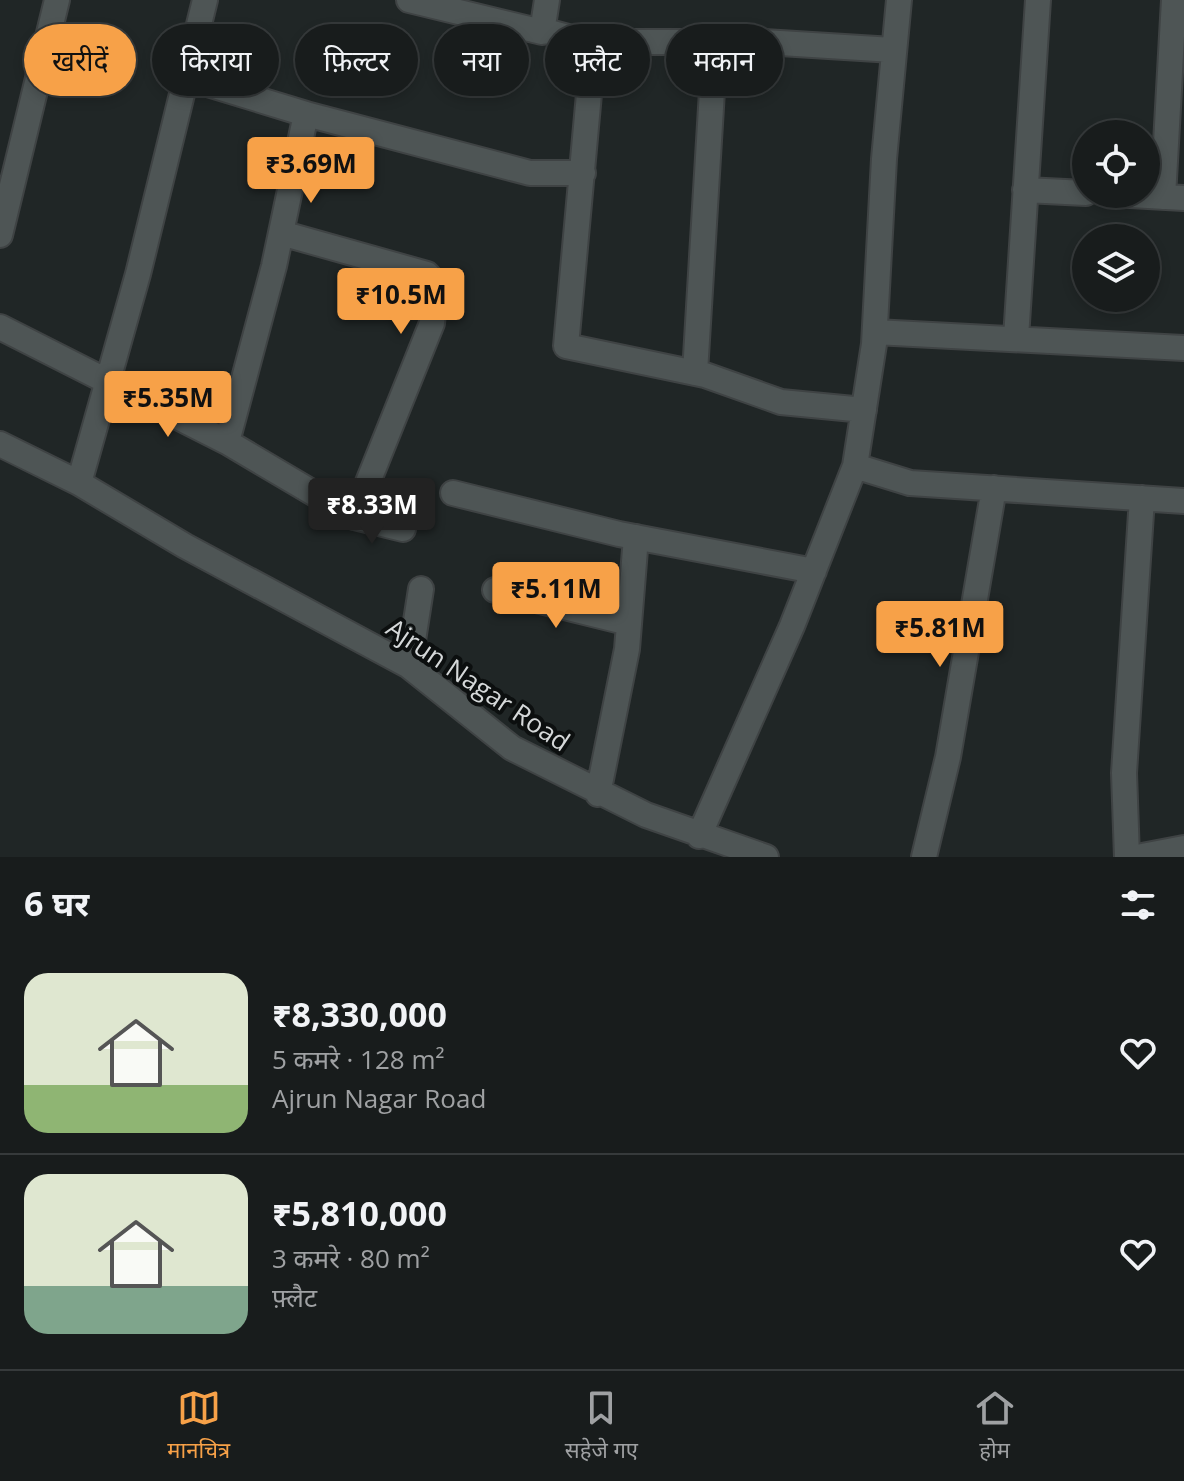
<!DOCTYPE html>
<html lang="hi">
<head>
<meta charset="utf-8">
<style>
	:root { --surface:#181c1c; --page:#212525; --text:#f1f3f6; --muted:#9fa1a3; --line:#363a3b; --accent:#f7a148 }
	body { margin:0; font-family:"Open Sans","Noto Sans Devanagari",sans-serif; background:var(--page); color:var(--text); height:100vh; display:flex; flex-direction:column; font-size:30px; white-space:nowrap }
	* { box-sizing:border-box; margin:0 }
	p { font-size:26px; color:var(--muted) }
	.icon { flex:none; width:44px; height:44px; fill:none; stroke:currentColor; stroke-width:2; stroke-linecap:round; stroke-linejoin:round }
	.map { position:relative; height:857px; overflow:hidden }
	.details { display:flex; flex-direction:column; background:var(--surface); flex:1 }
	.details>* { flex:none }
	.banner { position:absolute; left:24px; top:24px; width:1136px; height:72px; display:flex; gap:16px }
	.buttons { position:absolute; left:1072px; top:120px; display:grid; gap:16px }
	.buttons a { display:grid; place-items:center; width:88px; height:88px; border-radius:50%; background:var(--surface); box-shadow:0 4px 12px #0003,0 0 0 2px var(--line); font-size:40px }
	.price { position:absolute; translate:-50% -68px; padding:0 18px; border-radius:8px; background:var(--accent); color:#111; font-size:26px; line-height:52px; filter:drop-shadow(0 2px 4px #0008) }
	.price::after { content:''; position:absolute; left:50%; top:48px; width:24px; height:18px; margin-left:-12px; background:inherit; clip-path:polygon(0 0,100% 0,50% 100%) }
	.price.active { background:#222; color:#fff }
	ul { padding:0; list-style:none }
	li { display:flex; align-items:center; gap:24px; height:200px; padding:0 24px }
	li+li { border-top:2px solid var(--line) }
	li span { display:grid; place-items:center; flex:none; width:224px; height:160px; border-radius:24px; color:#555 }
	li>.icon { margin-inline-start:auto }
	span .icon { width:96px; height:96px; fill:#fffc; stroke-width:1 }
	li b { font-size:34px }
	h2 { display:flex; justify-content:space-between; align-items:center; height:96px; padding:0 24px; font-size:34px }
	.tag { padding:0 28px; border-radius:36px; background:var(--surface); box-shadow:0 4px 12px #0003,0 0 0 2px var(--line); font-size:28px; line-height:72px }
	.tag.active { background:var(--accent); color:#111 }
	.menu { display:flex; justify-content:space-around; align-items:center; height:112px; border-top:2px solid var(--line); background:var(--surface); font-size:22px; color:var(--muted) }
	.menu a { display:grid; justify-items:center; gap:4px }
	.menu .active { color:var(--accent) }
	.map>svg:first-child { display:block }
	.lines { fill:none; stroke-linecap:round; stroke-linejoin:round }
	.minor-casing { stroke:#3f4344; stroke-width:28 }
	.minor { stroke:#4e5555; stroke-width:24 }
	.labels { text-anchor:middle; stroke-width:8; stroke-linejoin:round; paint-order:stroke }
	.street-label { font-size:26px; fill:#d5d8d9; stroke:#0c0f0f }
</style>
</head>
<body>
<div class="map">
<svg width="1184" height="857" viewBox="0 0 1184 857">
	<rect width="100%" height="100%" fill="#202626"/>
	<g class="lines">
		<defs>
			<path id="minor" d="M409 0 542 32 547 0
				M542 30 587 42 591 72 566 346 705 375 781 402 864 410
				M587 42H764L893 50
				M185 77 306 114 274 266 227 442
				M306 114 530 173H583
				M1025 190 1086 193
				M1112 194 1184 198
				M1163 197 1174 0
				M281 233 427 274 436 284 432 323 354 517
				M0 235 57 0
				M0 327 227 442 354 517 403 529
				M875 332 1184 348
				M1016 338 1038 0
				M695 373 715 41
				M0 444 79 483 185 546 409 666 512 748 646 815 766 857
				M855 466 910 483 1184 501
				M79 483 138 274 205 0
				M453 493 619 534 814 571
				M495 590 629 623
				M409 666 421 589
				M598 794 627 649 636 537
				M699 836 792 626 855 466 874 344 884 159 899 0
				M924 857 948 757 994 488
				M1127 857 1124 773 1142 498
				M1137 857 1184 848"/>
		</defs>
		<use href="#minor" class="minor-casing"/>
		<use href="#minor" class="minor"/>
	</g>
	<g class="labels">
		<g class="street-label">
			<text transform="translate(478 685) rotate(34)" y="9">Ajrun Nagar Road</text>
		</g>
	</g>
</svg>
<div class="buttons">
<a><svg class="icon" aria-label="locate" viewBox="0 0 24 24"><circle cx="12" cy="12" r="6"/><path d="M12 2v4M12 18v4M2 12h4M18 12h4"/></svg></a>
<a><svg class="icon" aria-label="layers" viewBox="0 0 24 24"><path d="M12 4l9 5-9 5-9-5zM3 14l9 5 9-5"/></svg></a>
</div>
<b class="price" style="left:311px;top:205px">₹3.69M</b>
<b class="price" style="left:401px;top:336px">₹10.5M</b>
<b class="price" style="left:168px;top:439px">₹5.35M</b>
<b class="price active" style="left:372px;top:546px">₹8.33M</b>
<b class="price" style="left:556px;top:630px">₹5.11M</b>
<b class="price" style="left:940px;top:669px">₹5.81M</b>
<div class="banner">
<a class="tag active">खरीदें</a>
<a class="tag">किराया</a>
<a class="tag">फ़िल्टर</a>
<a class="tag">नया</a>
<a class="tag">फ़्लैट</a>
<a class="tag">मकान</a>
</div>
</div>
<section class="details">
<h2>6 घर<svg class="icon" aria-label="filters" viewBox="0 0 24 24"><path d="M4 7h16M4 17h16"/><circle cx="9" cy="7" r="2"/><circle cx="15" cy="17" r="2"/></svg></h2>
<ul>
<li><span style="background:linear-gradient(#dfe7d0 70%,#8fb573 0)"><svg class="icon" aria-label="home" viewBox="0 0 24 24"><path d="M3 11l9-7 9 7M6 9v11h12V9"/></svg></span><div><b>₹8,330,000</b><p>5 कमरे · 128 m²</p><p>Ajrun Nagar Road</p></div><svg class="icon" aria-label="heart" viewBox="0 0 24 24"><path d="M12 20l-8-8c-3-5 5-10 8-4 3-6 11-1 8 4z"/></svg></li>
<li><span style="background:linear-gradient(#dfe7d0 70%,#7fa58c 0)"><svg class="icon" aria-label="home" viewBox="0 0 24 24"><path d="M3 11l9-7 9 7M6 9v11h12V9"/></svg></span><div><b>₹5,810,000</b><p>3 कमरे · 80 m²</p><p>फ़्लैट</p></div><svg class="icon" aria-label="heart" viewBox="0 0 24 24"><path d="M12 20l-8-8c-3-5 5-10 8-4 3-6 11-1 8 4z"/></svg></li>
</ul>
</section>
<nav class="menu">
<a class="active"><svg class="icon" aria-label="map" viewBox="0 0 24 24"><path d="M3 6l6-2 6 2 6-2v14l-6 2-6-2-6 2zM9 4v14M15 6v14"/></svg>मानचित्र</a>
<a><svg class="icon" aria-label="saved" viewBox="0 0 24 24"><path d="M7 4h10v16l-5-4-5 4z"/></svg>सहेजे गए</a>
<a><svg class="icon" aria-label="home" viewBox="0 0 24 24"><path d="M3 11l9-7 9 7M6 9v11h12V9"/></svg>होम</a>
</nav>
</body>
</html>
